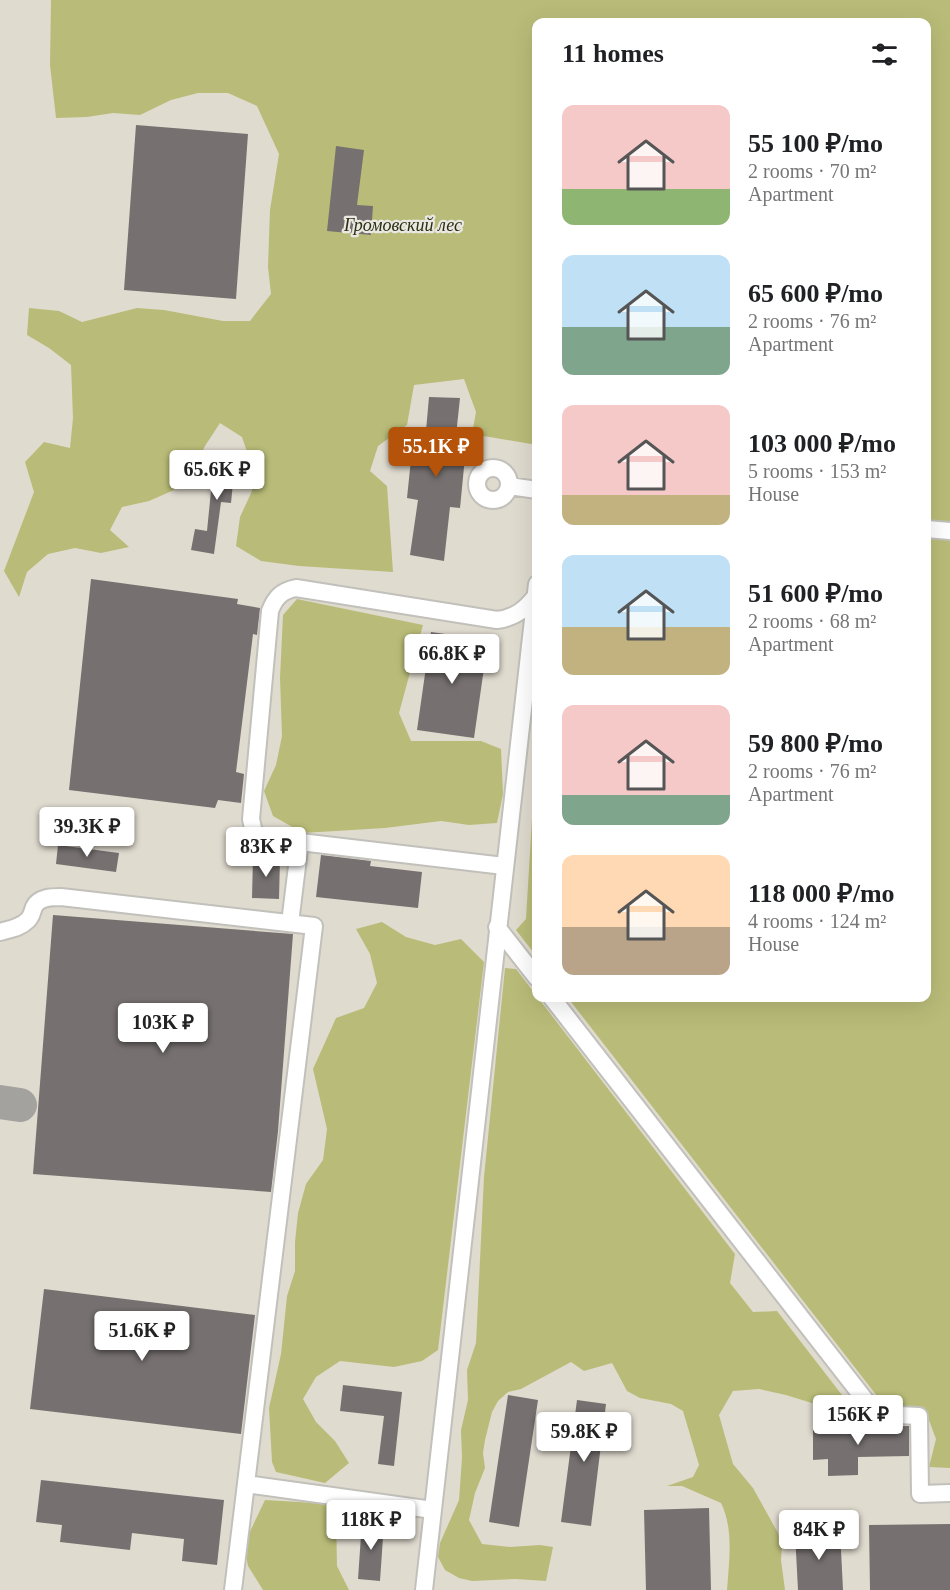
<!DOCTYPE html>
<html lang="en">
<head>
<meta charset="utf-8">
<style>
	:root { --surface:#fff; --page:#f6f6f6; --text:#202124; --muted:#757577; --accent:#b45309 }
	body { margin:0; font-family:"Times New Roman",serif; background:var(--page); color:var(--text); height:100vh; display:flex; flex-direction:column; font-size:22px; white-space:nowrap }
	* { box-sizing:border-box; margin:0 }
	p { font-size:20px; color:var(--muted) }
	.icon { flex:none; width:33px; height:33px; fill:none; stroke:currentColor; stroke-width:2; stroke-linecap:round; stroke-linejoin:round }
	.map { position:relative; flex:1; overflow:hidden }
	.sheet { position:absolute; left:532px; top:18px; width:399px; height:984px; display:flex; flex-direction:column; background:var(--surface); border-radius:12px; box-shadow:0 6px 24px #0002 }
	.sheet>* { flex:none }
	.price { position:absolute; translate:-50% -51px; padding:0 14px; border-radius:6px; background:#fff; color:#222; font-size:20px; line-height:39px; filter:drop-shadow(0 2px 3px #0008) }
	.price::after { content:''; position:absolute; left:50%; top:36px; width:18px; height:14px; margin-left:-9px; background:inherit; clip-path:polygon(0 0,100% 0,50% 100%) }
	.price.selected { background:var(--accent); color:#fff }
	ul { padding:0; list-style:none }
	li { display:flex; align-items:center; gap:18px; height:150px; padding:0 30px }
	li span { display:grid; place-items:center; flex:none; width:168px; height:120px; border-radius:12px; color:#555 }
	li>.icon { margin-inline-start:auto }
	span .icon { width:72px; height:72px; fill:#fffc; stroke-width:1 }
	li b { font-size:26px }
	h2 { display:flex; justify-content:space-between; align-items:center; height:72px; padding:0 30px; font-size:26px }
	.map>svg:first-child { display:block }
	.built { fill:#e0dbcf; fill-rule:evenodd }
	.forest { fill:#b9bc78 }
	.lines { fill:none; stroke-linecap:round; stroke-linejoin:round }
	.taxiway { stroke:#a3a29e; stroke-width:34 }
	.building { fill:#767070 }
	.minor-casing { stroke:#c1c0bb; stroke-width:20 }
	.minor { stroke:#fff; stroke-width:16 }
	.labels { text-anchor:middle; stroke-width:4.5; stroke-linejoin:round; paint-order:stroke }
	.park-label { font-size:18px; font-style:italic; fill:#2d2e10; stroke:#eae8e3 }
</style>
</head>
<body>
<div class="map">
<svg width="950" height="1590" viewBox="0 0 950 1590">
	<rect width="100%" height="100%" fill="#eae8e3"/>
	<path class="built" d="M0 0H950V1590H0ZM537 22H927V998H537Z"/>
	<path class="forest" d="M51 0H950V523L927 520V22H537V445L472 434 476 412 464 379 414 385 407 425 378 446 370 471 387 486 393 572 299 566 261 561 236 546 240 517 252 491 251 464 242 437 220 423 205 446 193 471 174 490 149 501 122 507 110 530 129 547 101 553 75 548 48 554 27 572 19 597 4 571 34 492 25 462 44 442 70 448 73 418 71 365 49 348 27 335 29 308 59 311 82 322 137 308 164 310 223 321H250L271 294 268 267 270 210 279 154 257 106 228 93H198L171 100 140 115 113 113 87 117 56 118 50 65Z
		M927 536 950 538V1468L929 1467 936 1439 924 1407 884 1405 568 998H927Z
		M297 599 423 625 399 713 411 741H481L501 749 503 794 497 823 469 825 441 821 385 828 303 833 273 816 264 791 276 765 282 736 280 678 283 615Z
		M537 734V957L516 930 526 919Z
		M382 922 406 937 435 945 461 939 484 962 438 1350 422 1361 394 1367 340 1361 316 1377 303 1399 316 1422 335 1441 349 1463 325 1483 276 1472 272 1462 269 1408 281 1354 287 1296 295 1271V1242L298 1213 306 1184 323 1160 327 1129 313 1069 336 1018 364 1008 377 983 370 954 356 929Z
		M505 968 516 969 735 1254 730 1283 753 1312 777 1311 842 1395 828 1408 786 1395 759 1389 733 1391 719 1415 733 1464 753 1488 778 1533 782 1546 781 1560 785 1590H727C729 1561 734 1530 721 1503L682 1486H667L693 1477 699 1465 683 1411 671 1404 640 1398 627 1391 612 1363 584 1371 571 1362 521 1389 508 1392 498 1401 492 1412 485 1440 483 1453 485 1468 475 1493 469 1520 482 1544 510 1547 540 1545 553 1547 546 1581 516 1579 472 1581 459 1578 445 1570 438 1557 440 1543 459 1500 462 1458 461 1430 468 1400 467 1370 476 1343 484 1177Z
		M265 1500 332 1504 336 1514 337 1566 349 1590H263L248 1566 244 1544Z"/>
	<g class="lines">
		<path class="taxiway" d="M0 1102 20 1105"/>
	</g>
	<path class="building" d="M136 125 248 134 236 299 124 290Z
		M336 146 364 150 357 205 373 206 371 235 327 231Z
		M429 397 460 398 455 445 466 447 460 508 450 507 444 561 410 555 418 500 407 498 413 440 425 442Z
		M215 451 236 453 231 503 221 502 214 554 191 550 195 529 207 531Z
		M91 579 238 599 237 604 260 608 257 635 253 634 236 772 244 774 241 803 218 800 215 808 69 790Z
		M431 632 488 640 474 738 417 730Z
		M58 845 119 853 116 872 56 864Z
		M321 855 371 861 370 866 422 872 418 908 316 897Z
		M253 857 280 858 279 899 252 898Z
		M53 915 293 934 278 1131 271 1192 33 1174Z
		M44 1289 255 1315 241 1434 30 1409Z
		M343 1385 402 1392 394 1466 378 1464 384 1416 340 1411Z
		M508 1395 538 1400 519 1527 489 1522Z
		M577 1400 606 1404 591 1526 561 1522Z
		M909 1426V1456L858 1457V1475L828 1476V1459L813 1460V1427Z
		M41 1480 224 1500 217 1565 182 1561 184 1539 132 1533 130 1550 60 1542 62 1525 36 1522Z
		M709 1508 711 1590H646L644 1510Z
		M362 1521 384 1523 380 1581 358 1579Z
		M950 1524V1590H870L869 1525Z
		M840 1530 843 1590H798L795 1533Z"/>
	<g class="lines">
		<defs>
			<path id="minor" d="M477 484a16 16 0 1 1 32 0a16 16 0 1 1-32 0Z
				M509 486 537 490
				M927 529 950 531
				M504 866 300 842 261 837 254 833 251 819 270 611C275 598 281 591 296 588L497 620C514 618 525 610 535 597
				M290 923 300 842
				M497 927 537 978
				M0 932C10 929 20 928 28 920 32 916 32 912 34 907 39 897 52 897 61 897L314 926 233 1590
				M552 998 876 1414 919 1416 920 1494 950 1493
				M246 1484 433 1510
				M424 1590 537 584"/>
		</defs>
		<use href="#minor" class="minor-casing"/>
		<use href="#minor" class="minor"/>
	</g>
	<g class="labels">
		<g class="park-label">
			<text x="403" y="231">Громовский лес</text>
		</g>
	</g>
</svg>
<b class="price selected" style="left:436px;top:478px">55.1K ₽</b>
<b class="price" style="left:217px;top:501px">65.6K ₽</b>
<b class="price" style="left:452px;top:685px">66.8K ₽</b>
<b class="price" style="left:87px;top:858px">39.3K ₽</b>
<b class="price" style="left:266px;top:878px">83K ₽</b>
<b class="price" style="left:163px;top:1054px">103K ₽</b>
<b class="price" style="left:142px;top:1362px">51.6K ₽</b>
<b class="price" style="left:858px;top:1446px">156K ₽</b>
<b class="price" style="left:584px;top:1463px">59.8K ₽</b>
<b class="price" style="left:371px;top:1551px">118K ₽</b>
<b class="price" style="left:819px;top:1561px">84K ₽</b>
<section class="sheet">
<h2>11 homes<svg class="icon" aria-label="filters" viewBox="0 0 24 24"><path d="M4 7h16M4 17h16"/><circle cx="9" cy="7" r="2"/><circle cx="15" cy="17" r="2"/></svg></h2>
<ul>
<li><span style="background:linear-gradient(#f6c9c9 70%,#8fb573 0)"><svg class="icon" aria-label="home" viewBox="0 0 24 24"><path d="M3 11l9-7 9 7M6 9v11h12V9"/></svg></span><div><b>55 100 ₽/mo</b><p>2 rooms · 70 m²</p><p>Apartment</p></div></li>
<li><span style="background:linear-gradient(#bfe0f5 60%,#7fa58c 0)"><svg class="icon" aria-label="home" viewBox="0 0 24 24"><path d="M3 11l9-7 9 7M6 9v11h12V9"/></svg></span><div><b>65 600 ₽/mo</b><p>2 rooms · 76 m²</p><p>Apartment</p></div></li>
<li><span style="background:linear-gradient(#f6c9c9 75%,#c2b280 0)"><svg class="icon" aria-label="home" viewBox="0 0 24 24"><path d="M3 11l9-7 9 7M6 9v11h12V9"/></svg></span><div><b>103 000 ₽/mo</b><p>5 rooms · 153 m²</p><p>House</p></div></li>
<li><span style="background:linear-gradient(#bfe0f5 60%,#c2b280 0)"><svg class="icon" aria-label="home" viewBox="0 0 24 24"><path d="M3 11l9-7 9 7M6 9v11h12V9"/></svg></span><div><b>51 600 ₽/mo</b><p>2 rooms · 68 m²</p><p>Apartment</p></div></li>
<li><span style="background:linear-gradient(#f6c9c9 75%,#7fa58c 0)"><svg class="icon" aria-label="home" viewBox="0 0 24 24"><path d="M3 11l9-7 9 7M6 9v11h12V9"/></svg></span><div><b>59 800 ₽/mo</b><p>2 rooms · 76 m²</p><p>Apartment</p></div></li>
<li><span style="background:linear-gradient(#ffd9b3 60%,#b9a48a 0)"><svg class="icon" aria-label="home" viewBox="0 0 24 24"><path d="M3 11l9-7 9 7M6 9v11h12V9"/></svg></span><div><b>118 000 ₽/mo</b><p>4 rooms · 124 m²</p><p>House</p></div></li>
</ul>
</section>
</div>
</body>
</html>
